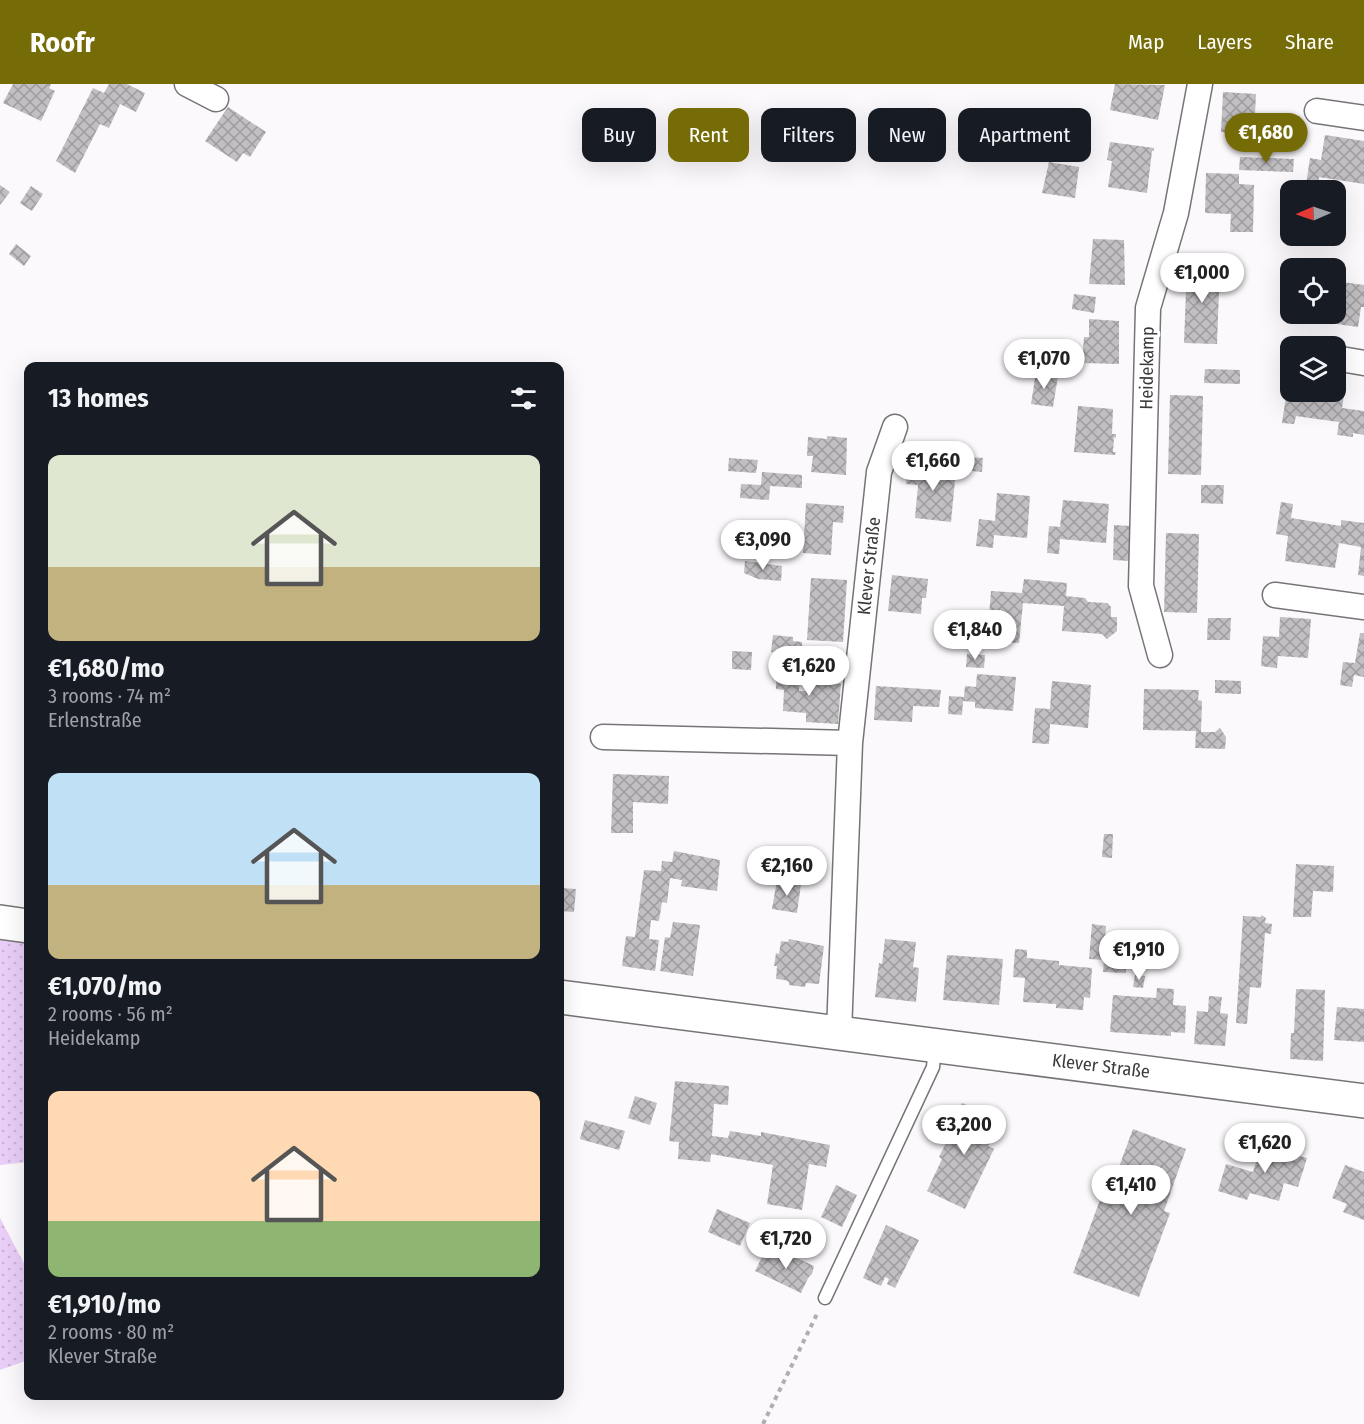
<!DOCTYPE html>
<html lang="en">
<head>
<meta charset="utf-8">
<style>
	:root { --surface:#171b24; --page:#242831; --text:#f1f3f6; --muted:#9ea1a6; --accent:#766c07 }
	body { margin:0; font-family:"Fira Sans Condensed",sans-serif; background:var(--page); color:var(--text); height:100vh; display:flex; flex-direction:column; font-size:22px; white-space:nowrap }
	* { box-sizing:border-box; margin:0 }
	p { font-size:20px; color:var(--muted) }
	.icon { flex:none; width:33px; height:33px; fill:none; stroke:currentColor; stroke-width:2; stroke-linecap:round; stroke-linejoin:round }
	.map { position:relative; flex:1; overflow:hidden }
	.drawer { position:absolute; left:24px; top:278px; width:540px; height:1038px; display:flex; flex-direction:column; background:var(--surface); border-radius:12px; box-shadow:0 6px 24px #0002 }
	.drawer>* { flex:none }
	.top-card { position:absolute; left:582px; top:24px; width:570px; height:54px; display:flex; gap:12px }
	.needle { width:39px; rotate:268deg }
	.fabs { position:absolute; left:1280px; top:96px; display:grid; gap:12px }
	.fabs a { display:grid; place-items:center; width:66px; height:66px; border-radius:12px; background:var(--surface); box-shadow:0 6px 24px #0002; font-size:30px }
	.price { position:absolute; translate:-50% -51px; padding:0 14px; border-radius:21px; background:#fff; color:#222; font-size:20px; line-height:39px; filter:drop-shadow(0 2px 3px #0008) }
	.price::after { content:''; position:absolute; left:50%; top:36px; width:18px; height:14px; margin-left:-9px; background:inherit; clip-path:polygon(0 0,100% 0,50% 100%) }
	.price.current { background:var(--accent); color:#fff }
	ul { padding:0; list-style:none }
	li { display:grid; align-content:center; gap:12px; height:318px; padding:0 24px }
	li span { display:grid; place-items:center; height:186px; border-radius:12px; color:#555 }
	li>.icon { margin-inline-start:auto }
	span .icon { width:108px; height:108px; fill:#fffc; stroke-width:1 }
	li b { font-size:26px }
	h2 { display:flex; justify-content:space-between; align-items:center; height:72px; padding:0 24px; font-size:26px }
	.tag { padding:0 21px; border-radius:12px; background:var(--surface); box-shadow:0 6px 24px #0002; font-size:21px; line-height:54px }
	.tag.current { background:var(--accent); color:#fff }
	header { display:flex; align-items:center; gap:36px; box-sizing:border-box; height:84px; padding:0 30px; background:var(--accent); color:#fff }
	header strong { font-size:28px }
	nav { display:flex; gap:33px; margin-inline-start:auto; font-size:21px }
	.map>svg:first-child { display:block }
	.grass { fill:url(#grass-dots) }
	.building { fill:url(#building-cross-hatch) }
	.lines { fill:none; stroke-linecap:round; stroke-linejoin:round }
	.lane-casing { stroke:#767477; stroke-width:15 }
	.street-casing { stroke:#767477; stroke-width:27 }
	.secondary-casing { stroke:#767477; stroke-width:36 }
	.path { stroke:#b0aeb1; stroke-width:4; stroke-dasharray:4.5 4.5; stroke-linecap:butt }
	.lane { stroke:#fff; stroke-width:12 }
	.street { stroke:#fff; stroke-width:24 }
	.secondary { stroke:#fff; stroke-width:33 }
	.labels { text-anchor:middle; stroke-width:6; stroke-linejoin:round; paint-order:stroke }
	.street-label { font-size:18px; fill:#3b3a3c; stroke:#fff }
</style>
</head>
<body>
<header>
<strong>Roofr</strong>
<nav><a>Map</a><a>Layers</a><a>Share</a></nav>
</header>
<div class="map">
<svg width="1364" height="1340" viewBox="0 0 1364 1340">
	<defs>
		<pattern id="grass-dots" width="8" height="8" patternUnits="userSpaceOnUse" patternTransform="scale(1.5)"><rect width="8" height="8" fill="#e9cff8"/><path d="M2 2h.1M6 6h.1" fill="none" stroke="#c9b2d6" stroke-width="1.8" stroke-linecap="round"/></pattern>
		<pattern id="building-cross-hatch" width="8" height="8" patternUnits="userSpaceOnUse" patternTransform="scale(1.5)"><rect width="8" height="8" fill="#c2bfc3"/><path d="M0 0l8 8M0 8l8-8" fill="none" stroke="#9f9ca0"/></pattern>
	</defs>
	<rect width="100%" height="100%" fill="#fcf9fd"/>
	<path class="grass" d="M0 855 28 859V1078L0 1081Z
		M0 1134 28 1187V1276L0 1286Z"/>
	<path class="building" d="M13 0H51L49 4 55 7 41 37 3 19Z
		M109 0H127L145 9 136 28 120 20 109 44 100 40 75 89 56 77 93 4 104 9Z
		M1115 0 1165 1 1158 36 1110 26Z
		M1223 8 1256 10 1254 49 1221 48Z
		M228 23 266 48 250 73 243 69 237 78 205 57Z
		M1325 51 1364 57V100L1319 93 1318 103 1306 101 1310 74 1321 76Z
		M1110 58 1154 64V67H1152L1147 109 1108 103 1112 77 1107 76Z
		M1240 73 1294 75 1293 88 1239 86Z
		M1049 78 1079 83 1075 114 1042 109Z
		M1206 89 1239 90V100L1254 101 1253 148H1230L1231 130 1205 129Z
		M0 101 10 108 0 121Z
		M31 102 43 110 32 127 20 119Z
		M1093 155 1124 156 1125 201 1089 200Z
		M16 160 31 172 24 182 9 170Z
		M1187 180 1220 181 1217 260 1184 259Z
		M1335 197 1364 201V223H1361L1358 243 1308 236 1309 230H1335Z
		M1074 210 1096 213 1094 229 1072 225Z
		M1089 235 1119 237V280L1082 279 1084 253H1089Z
		M1205 285 1240 286V300L1204 299Z
		M1036 288 1058 292 1053 323 1031 320Z
		M1335 297 1346 299 1342 324 1364 327V351L1353 349V353L1337 351 1339 338 1317 335 1296 332 1294 340 1282 339 1286 312 1298 313 1299 308H1335Z
		M1170 311 1203 312 1201 391 1168 390Z
		M1078 322 1113 325 1112 350H1116V354L1114 353 1113 368H1116L1115 371 1074 368Z
		M827 352 847 354 846 391 811 388 813 372H807L808 353 827 355Z
		M962 372 983 374 982 388 961 386Z
		M729 374 758 376 756 389 728 387Z
		M908 381 956 386 951 438 915 434 918 401 906 400Z
		M762 388 802 391V404L770 402 769 416 740 414 741 400 761 401Z
		M1201 401H1224L1223 420 1201 419Z
		M997 409 1030 412 1027 454 994 451 993 464 976 462 979 435 995 437Z
		M1063 416 1109 420 1106 459 1060 455 1059 470 1047 469 1049 442 1060 443Z
		M1281 418 1293 420 1291 434 1341 442V436L1364 439V492L1358 491 1361 463 1339 459 1335 484 1285 477 1288 452 1276 450Z
		M806 419 844 422 843 439 833 438 831 471 803 469Z
		M1114 441 1131 442 1130 477 1113 476Z
		M1166 449 1199 450 1197 529 1164 528Z
		M745 477 782 482 781 497 758 495 744 489Z
		M892 491 928 495 926 514H922L921 530 888 527Z
		M811 494 847 496 843 558 807 556Z
		M1024 495 1067 499 1066 512 1085 514 1088 518 1107 519 1111 523V533H1117V547L1107 555 1102 550 1062 547 1064 522 1023 519 1019 559 999 558 1001 545 988 544 991 507 1022 509Z
		M1280 533 1311 535 1308 574 1278 572 1277 584 1261 582 1263 552 1279 553Z
		M943 534 963 536 962 550 942 548Z
		M1208 534H1231L1230 556H1207Z
		M1360 549H1364V593L1354 591 1352 603 1340 601 1343 578 1355 579Z
		M773 551 793 553V557L802 558V570L771 568Z
		M732 567 752 568 751 586 732 585Z
		M967 570 985 571 984 584 966 583Z
		M776 583 800 585 799 607H808L809 598 841 600 838 640 806 638V629L783 627 784 606 776 605Z
		M977 590 1016 593 1013 627 975 624V618L963 617 962 631 948 630 949 612 964 613 965 602 976 603Z
		M1215 596 1241 597V610L1215 609Z
		M1052 597 1091 601 1088 644 1050 640 1049 660 1032 659 1035 624 1050 625Z
		M876 602 941 606 939 623 913 622 912 638 874 636Z
		M1144 605 1199 606 1198 616 1202 617 1201 648H1215L1220 644 1226 653 1225 665 1195 664 1196 647 1143 646Z
		M613 690 669 692 668 720 633 718V749H611Z
		M1104 750H1113L1112 774 1102 773Z
		M674 767 720 776 717 807 681 802 682 796 670 794 667 819 662 818 659 837 651 836 649 855 659 856 655 887 622 882 626 852 635 853 644 786 661 787 662 777 672 778Z
		M1296 780 1334 782 1333 808 1313 807 1311 833H1293Z
		M777 796 801 800 797 829 772 825Z
		M561 804 576 805 574 828 560 827Z
		M1261 831 1266 834 1265 839 1272 840 1271 850 1265 849 1261 904 1250 903 1247 940 1236 939 1243 832 1261 833Z
		M673 838 700 841 693 892 660 887 665 853 670 854Z
		M1092 840 1106 842 1104 872 1126 873V889L1103 888 1104 876 1089 875Z
		M1110 852 1126 853V866L1109 865Z
		M789 855 824 862 819 900 806 899 805 903 789 901V898L785 896 776 895 777 882H774L776 869 779 870 781 857 788 858Z
		M885 855 916 858 913 883 919 884 916 918 875 913 879 879 882 880Z
		M1015 865 1027 866V874L1059 877V881L1092 884 1090 914 1084 913 1083 926 1056 924V920L1023 918 1025 894 1013 893Z
		M947 871 1003 875 999 921 943 916Z
		M1135 891 1145 892 1143 904 1133 903Z
		M1157 904 1174 905 1173 921 1186 922 1185 949 1171 948V952L1110 948 1113 911 1156 914Z
		M1296 905 1325 906 1323 977 1290 975 1291 949H1294Z
		M1209 912 1222 913 1220 929 1228 930 1225 962 1194 960 1197 927 1208 928Z
		M1337 923 1364 925V958L1334 956Z
		M675 997 729 1002 728 1021 714 1020 712 1052 728 1054 730 1047 761 1052V1048L830 1061 826 1083 809 1080 802 1126 767 1120 773 1081 711 1070 710 1078 678 1075 679 1058 669 1057Z
		M635 1012 657 1019 650 1041 628 1034Z
		M962 1019 987 1029 986 1030 1000 1037 988 1062 994 1065 965 1125 927 1107 942 1075 939 1073 947 1057 944 1055Z
		M585 1036 625 1047 619 1066 580 1055Z
		M1133 1045 1186 1065 1164 1127 1170 1129 1139 1213 1073 1189 1104 1105 1110 1107Z
		M1263 1057 1293 1066 1292 1070 1307 1074 1298 1103 1284 1099 1279 1117 1250 1109 1247 1116 1218 1107 1226 1080 1253 1088Z
		M1345 1081 1364 1088V1136L1343 1128 1347 1120 1332 1114Z
		M836 1101 857 1111 842 1143 821 1133Z
		M717 1125 750 1139 740 1162 708 1148Z
		M886 1141 919 1156 895 1204 887 1200 889 1195 885 1193 881 1202 863 1194Z
		M765 1167 781 1175 784 1168 814 1182 812 1190 808 1194 801 1209 755 1187Z"/>
	<g class="lines">
		<defs>
			<path id="lane" d="M825 1214 933 983 935 962"/>
			<path id="street" d="M187 0 216 15
				M1317 27 1364 34
				M1335 274 1364 279
				M1275 511 1364 523
				M1160 571 1141 502 1148 224 1176 129 1200 0
				M603 653 850 659
				M839 949 850 659 879 388 895 343"/>
			<path id="secondary" d="M0 838 28 842
				M560 913 1364 1017"/>
		</defs>
		<use href="#lane" class="lane-casing"/>
		<use href="#street" class="street-casing"/>
		<use href="#secondary" class="secondary-casing"/>
		<path class="path" d="M763 1340 817 1230"/>
		<use href="#lane" class="lane"/>
		<use href="#street" class="street"/>
		<use href="#secondary" class="secondary"/>
	</g>
	<g class="labels">
		<g class="street-label">
			<text transform="translate(1147 284) rotate(-89)" y="6">Heidekamp</text>
			<text transform="translate(869 482) rotate(-84)" y="6">Klever Straße</text>
			<text transform="translate(1101 982) rotate(7)" y="6">Klever Straße</text>
		</g>
	</g>
</svg>
<div class="fabs">
<a><svg class="needle" viewBox="-14 -14 28 28"><path d="M0-13l5 13h-10z" fill="#e53935"/><path d="M0 13l5-13h-10z" fill="#9ea1a6"/></svg></a>
<a><svg class="icon" aria-label="locate" viewBox="0 0 24 24"><circle cx="12" cy="12" r="6"/><path d="M12 2v4M12 18v4M2 12h4M18 12h4"/></svg></a>
<a><svg class="icon" aria-label="layers" viewBox="0 0 24 24"><path d="M12 4l9 5-9 5-9-5zM3 14l9 5 9-5"/></svg></a>
</div>
<b class="price current" style="left:1266px;top:80px">€1,680</b>
<b class="price" style="left:1202px;top:220px">€1,000</b>
<b class="price" style="left:1044px;top:306px">€1,070</b>
<b class="price" style="left:933px;top:408px">€1,660</b>
<b class="price" style="left:763px;top:487px">€3,090</b>
<b class="price" style="left:975px;top:577px">€1,840</b>
<b class="price" style="left:809px;top:613px">€1,620</b>
<b class="price" style="left:787px;top:813px">€2,160</b>
<b class="price" style="left:1139px;top:897px">€1,910</b>
<b class="price" style="left:964px;top:1072px">€3,200</b>
<b class="price" style="left:1265px;top:1090px">€1,620</b>
<b class="price" style="left:1131px;top:1132px">€1,410</b>
<b class="price" style="left:786px;top:1186px">€1,720</b>
<div class="top-card">
<a class="tag">Buy</a>
<a class="tag current">Rent</a>
<a class="tag">Filters</a>
<a class="tag">New</a>
<a class="tag">Apartment</a>
</div>
<section class="drawer">
<h2>13 homes<svg class="icon" aria-label="filters" viewBox="0 0 24 24"><path d="M4 7h16M4 17h16"/><circle cx="9" cy="7" r="2"/><circle cx="15" cy="17" r="2"/></svg></h2>
<ul>
<li><span style="background:linear-gradient(#dfe7d0 60%,#c2b280 0)"><svg class="icon" aria-label="home" viewBox="0 0 24 24"><path d="M3 11l9-7 9 7M6 9v11h12V9"/></svg></span><div><b>€1,680/mo</b><p>3 rooms · 74 m²</p><p>Erlenstraße</p></div></li>
<li><span style="background:linear-gradient(#bfe0f5 60%,#c2b280 0)"><svg class="icon" aria-label="home" viewBox="0 0 24 24"><path d="M3 11l9-7 9 7M6 9v11h12V9"/></svg></span><div><b>€1,070/mo</b><p>2 rooms · 56 m²</p><p>Heidekamp</p></div></li>
<li><span style="background:linear-gradient(#ffd9b3 70%,#8fb573 0)"><svg class="icon" aria-label="home" viewBox="0 0 24 24"><path d="M3 11l9-7 9 7M6 9v11h12V9"/></svg></span><div><b>€1,910/mo</b><p>2 rooms · 80 m²</p><p>Klever Straße</p></div></li>
</ul>
</section>
</div>
</body>
</html>
